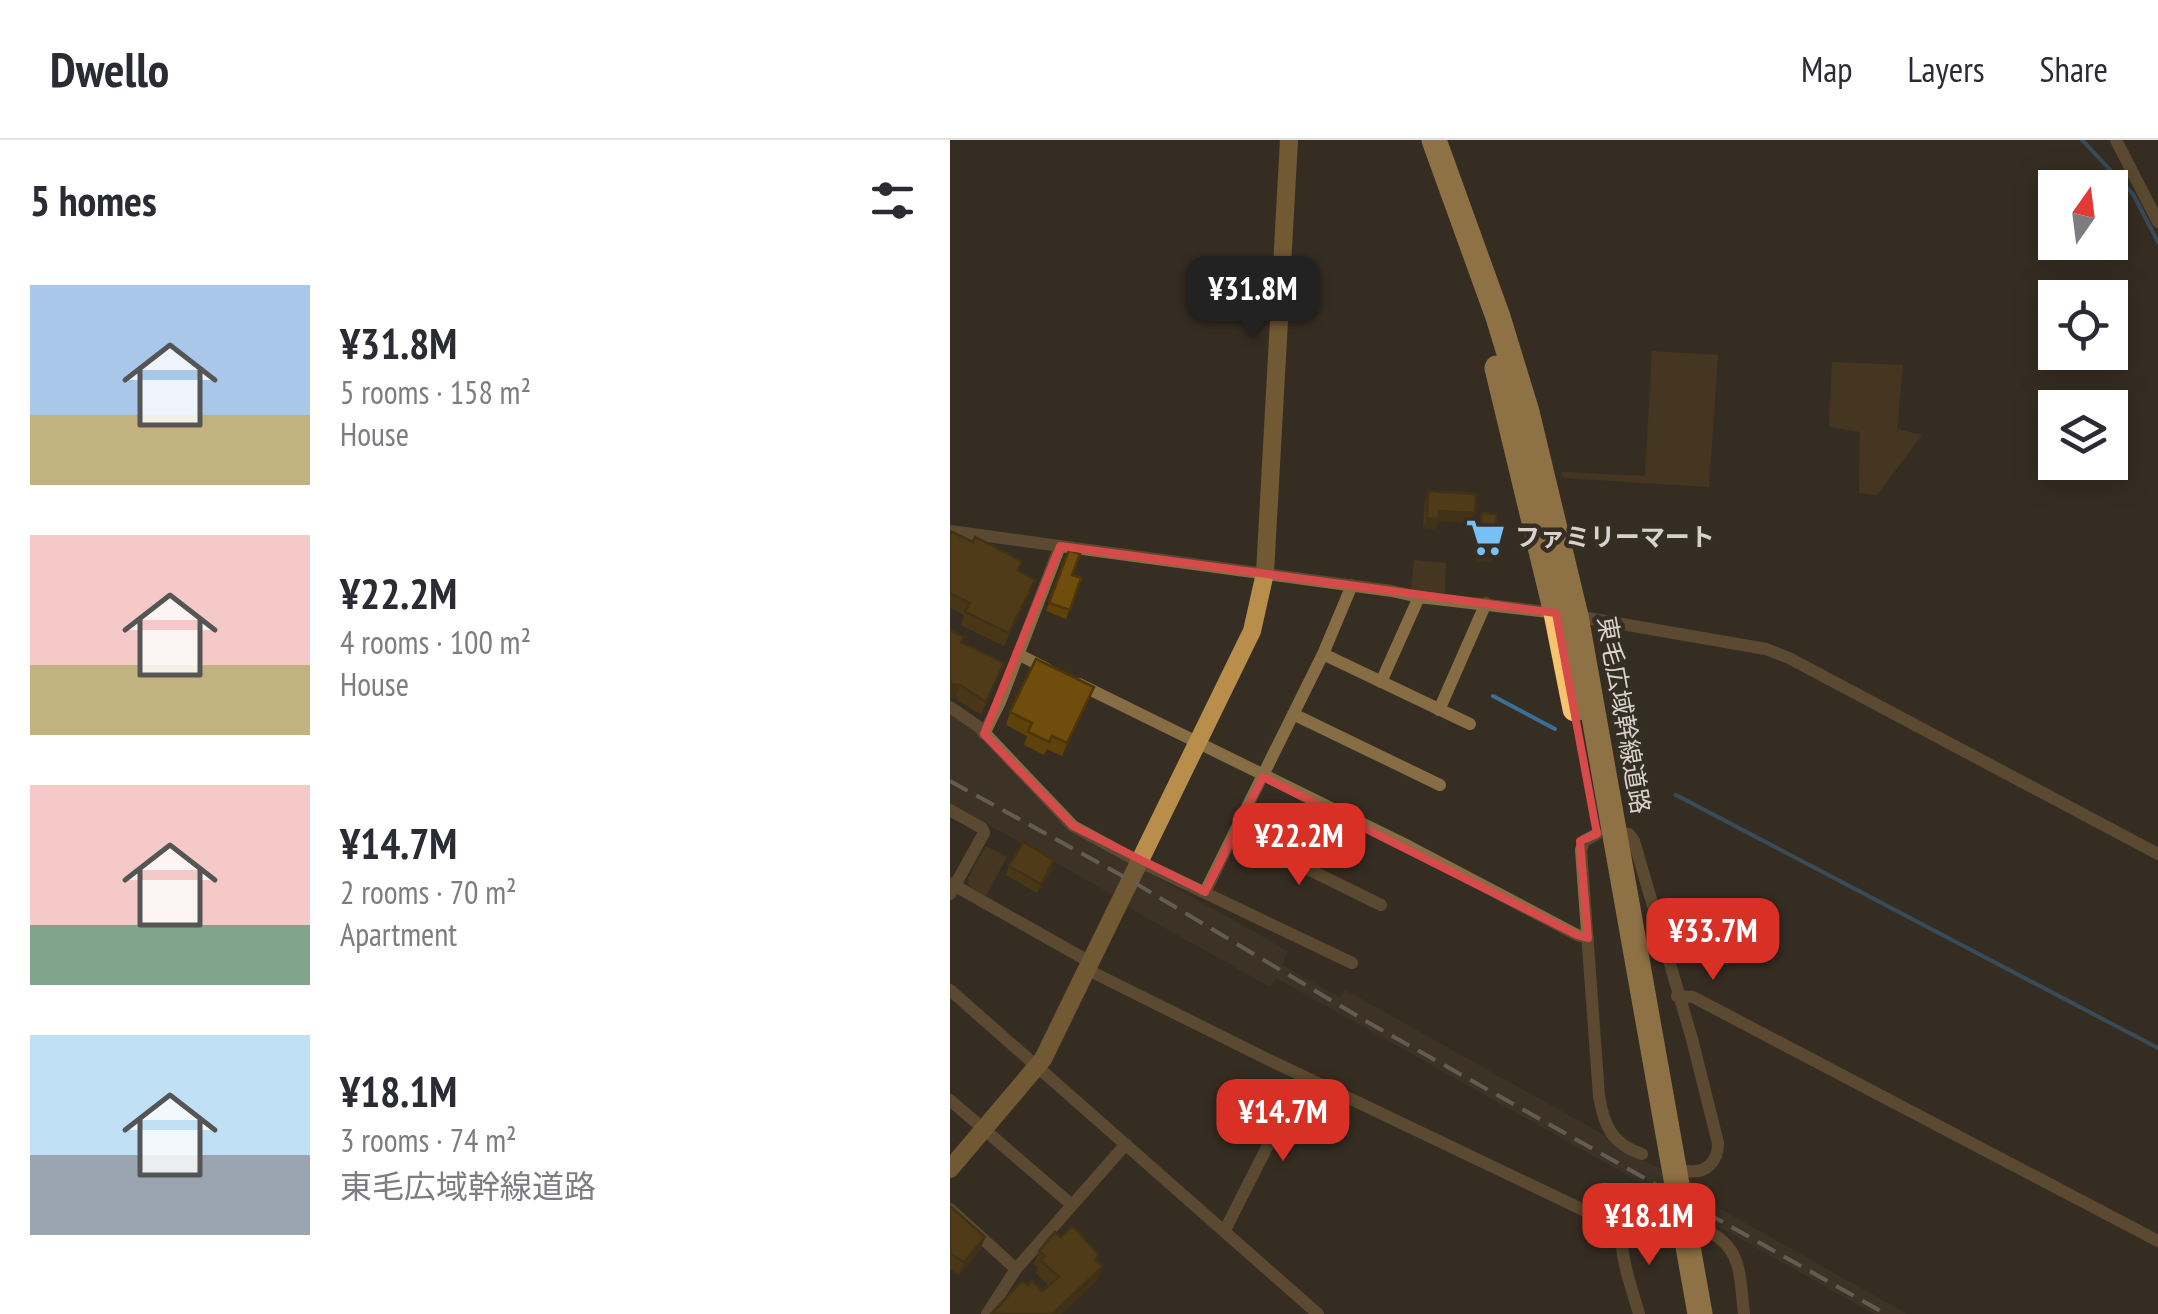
<!DOCTYPE html>
<html lang="en">
<head>
<meta charset="utf-8">
<style>
	:root { --surface:#fff; --page:#f7f7f7; --text:#2b2b33; --muted:#7c7c81; --line:#e1e1e2; --accent:#d93025 }
	body { margin:0; font-family:"PT Sans Narrow","Noto Sans JP",sans-serif; background:var(--page); color:var(--text); height:100vh; display:flex; flex-direction:column; font-size:38px; white-space:nowrap }
	* { box-sizing:border-box; margin:0 }
	p { font-size:32px; color:var(--muted) }
	.icon { flex:none; width:55px; height:55px; fill:none; stroke:currentColor; stroke-width:2; stroke-linecap:round; stroke-linejoin:round }
	.map { position:relative; flex:1; overflow:hidden }
	.sheet { display:flex; flex-direction:column; background:var(--surface); width:950px }
	.sheet>* { flex:none }
	.needle { width:65px; rotate:14deg }
	.controls { position:absolute; left:1088px; top:30px; display:grid; gap:20px }
	.controls a { display:grid; place-items:center; width:90px; height:90px; border-radius:0px; background:var(--surface); box-shadow:0 5px 25px #0003; font-size:50px }
	.price { position:absolute; translate:-50% -85px; padding:0 22px; border-radius:20px; background:var(--accent); color:#fff; font-size:32px; line-height:65px; filter:drop-shadow(0 2px 5px #0008) }
	.price::after { content:''; position:absolute; left:50%; top:60px; width:30px; height:22px; margin-left:-15px; background:inherit; clip-path:polygon(0 0,100% 0,50% 100%) }
	.price.active { background:#222; color:#fff }
	ul { padding:0; list-style:none }
	li { display:flex; align-items:center; gap:30px; height:250px; padding:0 30px }
	li span { display:grid; place-items:center; flex:none; width:280px; height:200px; border-radius:0px; color:#555 }
	li>.icon { margin-inline-start:auto }
	span .icon { width:120px; height:120px; fill:#fffc; stroke-width:1 }
	li b { font-size:42px }
	h2 { display:flex; justify-content:space-between; align-items:center; height:120px; padding:0 30px; font-size:42px }
	header { display:flex; align-items:center; gap:60px; box-sizing:border-box; height:140px; padding:0 50px; background:var(--surface); border-bottom:2px solid var(--line) }
	header strong { font-size:48px }
	nav { display:flex; gap:55px; margin-inline-start:auto; font-size:35px }
	main { display:flex; flex:1; min-height:0 }
	.map>svg:first-child { display:block }
	.built { fill:#433828 }
	.green { fill:#55401d }
	.lines { fill:none; stroke-linecap:round; stroke-linejoin:round }
	.stream { stroke:#387099; stroke-width:4 }
	.street { stroke:#876d44; stroke-width:12 }
	.secondary { stroke:#b98e4a; stroke-width:18 }
	.highway { stroke:#f8c36f; stroke-width:25 }
	.rail { stroke:#9c968e; stroke-width:4; stroke-dasharray:20 10; stroke-linecap:butt }
	.wall { fill:#5f420a }
	.shaded-wall { fill:#4e3608 }
	.building { fill:#6f4d0c; stroke:#4e3608; stroke-width:2.5 }
	.marked { fill:none; stroke:#d64a49; stroke-width:8; stroke-linejoin:round }
	.labels { text-anchor:middle; stroke-width:9; stroke-linejoin:round; paint-order:stroke }
	.poi-label { font-size:25px; font-weight:bold; fill:#d7d2cc; stroke:#362e23; text-anchor:start }
	.street-label { font-size:25px; fill:#d7d2cc; stroke:#362e23 }
</style>
</head>
<body>
<header>
<strong>Dwello</strong>
<nav><a>Map</a><a>Layers</a><a>Share</a></nav>
</header>
<main>
<section class="sheet">
<h2>5 homes<svg class="icon" aria-label="filters" viewBox="0 0 24 24"><path d="M4 7h16M4 17h16"/><circle cx="9" cy="7" r="2"/><circle cx="15" cy="17" r="2"/></svg></h2>
<ul>
<li><span style="background:linear-gradient(#a9c7e8 65%,#c2b280 0)"><svg class="icon" aria-label="home" viewBox="0 0 24 24"><path d="M3 11l9-7 9 7M6 9v11h12V9"/></svg></span><div><b>¥31.8M</b><p>5 rooms · 158 m²</p><p>House</p></div></li>
<li><span style="background:linear-gradient(#f6c9c9 65%,#c2b280 0)"><svg class="icon" aria-label="home" viewBox="0 0 24 24"><path d="M3 11l9-7 9 7M6 9v11h12V9"/></svg></span><div><b>¥22.2M</b><p>4 rooms · 100 m²</p><p>House</p></div></li>
<li><span style="background:linear-gradient(#f6c9c9 70%,#7fa58c 0)"><svg class="icon" aria-label="home" viewBox="0 0 24 24"><path d="M3 11l9-7 9 7M6 9v11h12V9"/></svg></span><div><b>¥14.7M</b><p>2 rooms · 70 m²</p><p>Apartment</p></div></li>
<li><span style="background:linear-gradient(#bfe0f5 60%,#9aa5b1 0)"><svg class="icon" aria-label="home" viewBox="0 0 24 24"><path d="M3 11l9-7 9 7M6 9v11h12V9"/></svg></span><div><b>¥18.1M</b><p>3 rooms · 74 m²</p><p>東毛広域幹線道路</p></div></li>
</ul>
</section>
<div class="map">
<svg width="1208" height="1174" viewBox="0 0 1208 1174">
	<rect width="100%" height="100%" fill="#362e23"/>
	<path class="built" d="M0 572 19 585 121 689 176 719 179 725 165 756 0 663Z
		M194 730 338 811 332 825 390 858 395 850 649 992 681 1016 749 1044 751 1058 957 1174H924L382 869 326 838 320 847 176 766Z"/>
	<path class="green" d="M702 211 768 215 759 347 614 338 611 332 695 336Z
		M882 222 953 225 947 289 972 295 927 355 909 353 910 292 879 287Z
		M464 420 496 423 495 453 461 451Z
		M36 706 57 717 36 756 19 747 18 738Z"/>
	<g class="lines">
		<path class="stream" d="M1132 0 1183 54 1208 102
			M543 556 605 589
			M726 655 1208 908"/>
		<path class="street" d="M1166 0 1208 82
			M0 391 442 451 469 457 607 473
			M626 476 816 509 839 518 1208 714
			M68 514 97 529
			M373 514 520 584
			M431 542 469 457
			M129 544 460 707 627 795 638 798
			M0 567 29 587 123 686 180 717 402 823
			M489 570 536 463
			M343 574 490 645
			M34 594 50 562 110 406
			M0 670 32 688 34 693 0 754
			M285 693 431 765
			M664 693 679 694 684 701 742 899 768 1003C768 1022 756 1034 737 1031
			M647 694 634 701 631 710 649 956C654 986 662 1004 692 1014
			M0 743 140 822
			M255 752 373 514 402 445
			M136 829 317 919 671 1088
			M0 850 368 1174
			M727 856 743 857 1208 1101
			M0 960 122 1065
			M0 1069 66 1129
			M748 1086C793 1105 789 1131 794 1174
			M275 1090 353 936
			M37 1174 66 1129 176 1004
			M689 1174C682 1146 647 1064 702 1070"/>
		<path class="secondary" d="M0 1029 93 919 302 491 315 433 339 0"/>
		<path class="highway" d="M484 0 548 177 577 272 626 476 750 1174
			M547 228 606 473 625 569"/>
		<path class="rail" d="M0 641 180 740 414 880 936 1174"/>
	</g>
	<path class="wall" d="M478 351 521 383 488 381 485 389 473 388 475 361Z
		M532 373 542 422 526 421 530 379Z
		M0 391 23 402 72 421 69 431 85 440 54 506 11 485 14 475 0 468Z
		M122 435 131 438 116 479 96 471 99 463Z
		M0 490 12 502 54 523 31 575 5 558H0Z
		M144 547 112 616 97 609 94 615 74 605 77 596 56 585 60 572Z
		M59 726 101 730 87 753 56 735Z
		M0 1066 35 1097 30 1110 9 1135 0 1129Z
		M111 1097 147 1121 148 1139 111 1174 92 1151 99 1146 86 1133 88 1127 84 1124 89 1111Z"/>
	<path class="shaded-wall" d="M489 371 525 373 521 383 488 381 485 389 473 388 477 378Z
		M529 414 544 416 542 422 526 421Z
		M85 440 80 453 54 506 59 493Z
		M1 545H10L5 558H0Z
		M144 547 139 560 112 616 117 603Z
		M104 720 101 730 87 753 91 744Z
		M35 1097 30 1110 9 1135 14 1122Z
		M153 1126 148 1139 111 1174H103Z"/>
	<path class="building" d="M478 351 526 354 525 373 489 371 488 379 477 378Z
		M532 373 547 374 544 416 529 414Z
		M0 391 23 402 25 397 72 421 68 430 85 440 59 493 15 472 20 463 0 453Z
		M119 410 130 414 122 435 131 438 120 470 99 463Z
		M0 490 14 497 11 502 54 523 36 562 10 545 0 544Z
		M86 519 144 547 117 603 102 596 99 602 78 592 82 583 60 572Z
		M73 702 104 720 91 744 59 726Z
		M0 1066 35 1097 14 1122 0 1113Z
		M123 1086 149 1115 145 1120 153 1126 104 1172 106 1174H41L72 1141 78 1145 82 1141 92 1151 109 1137 90 1120 95 1116 89 1111 105 1092 111 1097Z"/>
	<path d="M0 0H1208V1174H0ZM110 406 606 473 647 694 630 701 638 798 627 795 313 637 255 752 123 686 34 594Z" fill="#362e23" fill-opacity=".55" fill-rule="evenodd"/>
	<path class="marked" d="M110 406 606 473 647 694 630 701 638 798 627 795 313 637 255 752 123 686 34 594Z"/>
	<defs>
		<symbol id="supermarket-bare" viewBox="-9 -9 18 18"><path d="M-6-5.5h2.5l.6 2H6L4.5 2H-2.5L-4.4-4H-6ZM-1.5 3.2a1.3 1.3 0 1 0 .1 0ZM3 3.2a1.3 1.3 0 1 0 .1 0Z" fill="#77bff7" stroke="#362e23" stroke-width="2.5" paint-order="stroke"/></symbol>
	</defs>
	<g fill-rule="evenodd">
		<use href="#supermarket-bare" x="508" y="370" width="55" height="55"/>
	</g>
	<g class="labels">
		<g class="poi-label">
			<text x="565" y="406">ファミリーマート</text>
		</g>
		<g class="street-label">
			<text transform="translate(674 575) rotate(80)" y="9">東毛広域幹線道路</text>
		</g>
	</g>
</svg>
<div class="controls">
<a><svg class="needle" viewBox="-14 -14 28 28"><path d="M0-13l5 13h-10z" fill="#e53935"/><path d="M0 13l5-13h-10z" fill="#7c7c81"/></svg></a>
<a><svg class="icon" aria-label="locate" viewBox="0 0 24 24"><circle cx="12" cy="12" r="6"/><path d="M12 2v4M12 18v4M2 12h4M18 12h4"/></svg></a>
<a><svg class="icon" aria-label="layers" viewBox="0 0 24 24"><path d="M12 4l9 5-9 5-9-5zM3 14l9 5 9-5"/></svg></a>
</div>
<b class="price active" style="left:303px;top:201px">¥31.8M</b>
<b class="price" style="left:349px;top:748px">¥22.2M</b>
<b class="price" style="left:763px;top:843px">¥33.7M</b>
<b class="price" style="left:333px;top:1024px">¥14.7M</b>
<b class="price" style="left:699px;top:1128px">¥18.1M</b>
</div>
</main>
</body>
</html>
